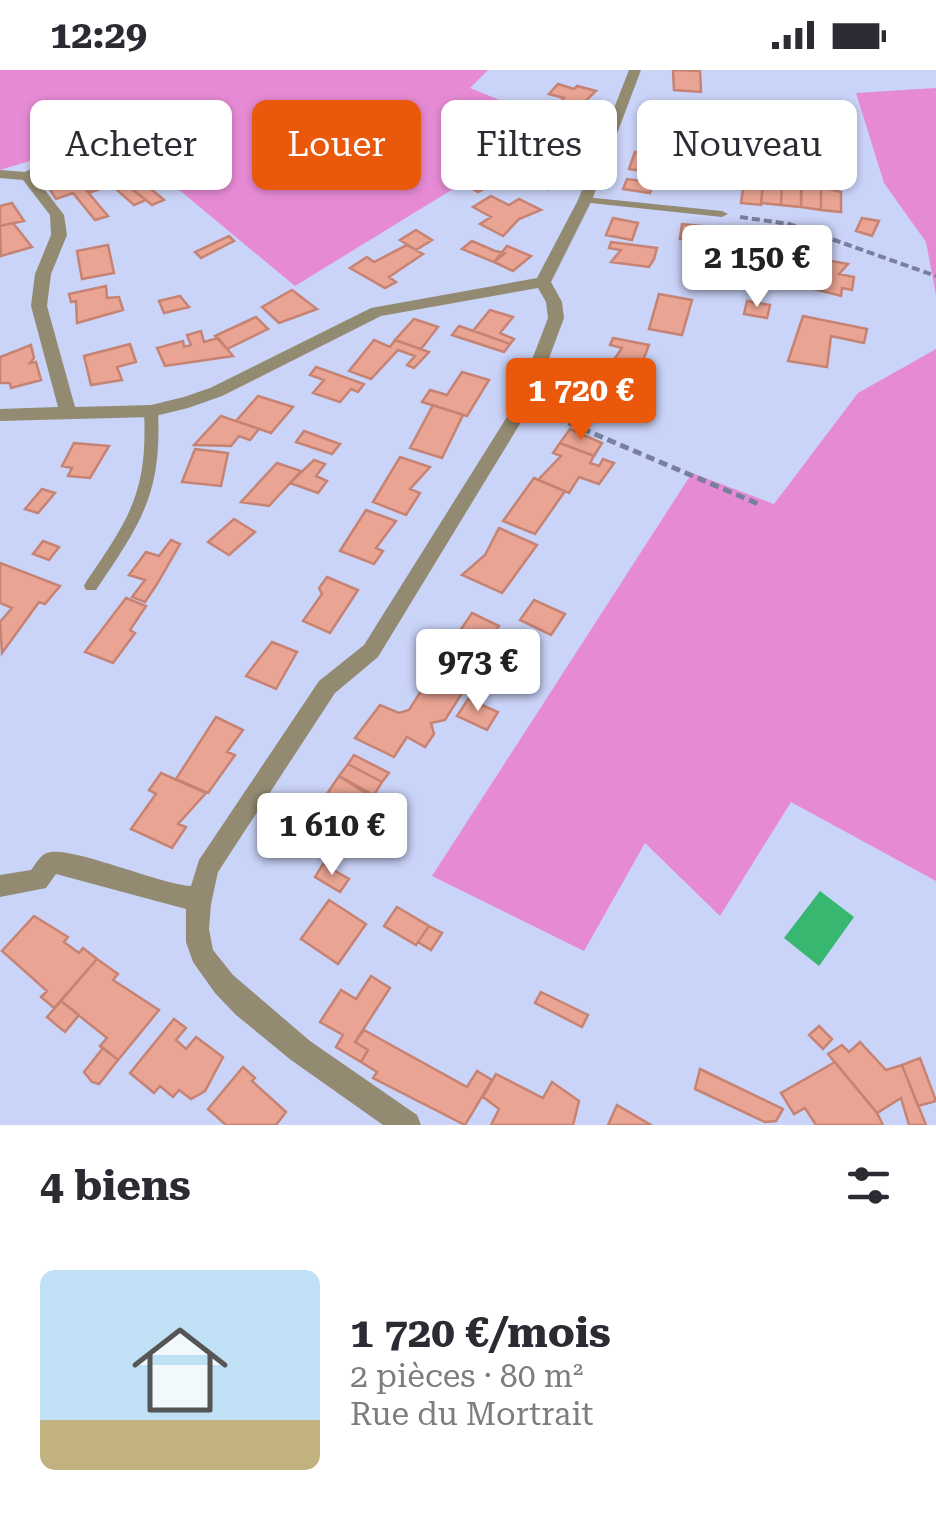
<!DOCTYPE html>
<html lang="fr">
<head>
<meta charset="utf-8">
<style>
	:root { --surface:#fff; --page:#f7f7f7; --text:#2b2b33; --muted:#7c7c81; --accent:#ea580c }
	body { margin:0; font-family:"Roboto Serif",serif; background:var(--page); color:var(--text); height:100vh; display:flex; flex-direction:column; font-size:38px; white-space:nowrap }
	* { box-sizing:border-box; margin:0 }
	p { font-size:32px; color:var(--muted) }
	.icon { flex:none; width:55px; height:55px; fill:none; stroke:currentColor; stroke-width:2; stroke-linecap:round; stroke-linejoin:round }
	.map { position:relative; height:1055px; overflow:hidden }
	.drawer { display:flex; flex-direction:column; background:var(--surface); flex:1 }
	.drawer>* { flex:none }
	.banner { position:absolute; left:30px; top:30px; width:878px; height:90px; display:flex; gap:20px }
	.price { position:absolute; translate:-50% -85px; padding:0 22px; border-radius:10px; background:#fff; color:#222; font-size:32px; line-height:65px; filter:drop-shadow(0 2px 5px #0008) }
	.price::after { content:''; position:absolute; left:50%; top:60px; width:30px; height:22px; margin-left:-15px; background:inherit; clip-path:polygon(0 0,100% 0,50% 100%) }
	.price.on { background:var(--accent); color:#fff }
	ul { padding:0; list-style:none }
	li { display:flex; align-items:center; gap:30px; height:250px; padding:0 40px }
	li span { display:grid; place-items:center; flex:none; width:280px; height:200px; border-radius:15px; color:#555 }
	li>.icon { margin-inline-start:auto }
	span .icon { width:120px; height:120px; fill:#fffc; stroke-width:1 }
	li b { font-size:42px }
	h2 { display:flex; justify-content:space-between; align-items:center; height:120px; padding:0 40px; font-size:42px }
	.chip { padding:0 35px; border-radius:15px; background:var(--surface); box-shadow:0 2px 8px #0004; font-size:35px; line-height:90px }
	.chip.on { background:var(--accent); color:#fff }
	.status { display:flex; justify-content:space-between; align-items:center; height:70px; padding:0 50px; background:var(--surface); direction:ltr }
	.status svg { height:28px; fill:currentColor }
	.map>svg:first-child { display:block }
	.green { fill:#e78ad5 }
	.water { fill:#37b770 }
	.building { fill:#eaa493; stroke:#c68373; stroke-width:2.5 }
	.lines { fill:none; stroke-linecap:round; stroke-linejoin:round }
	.path-far1 { stroke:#79809e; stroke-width:4; stroke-dasharray:8 4; stroke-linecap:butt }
	.path { stroke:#79809e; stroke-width:5; stroke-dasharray:9 5; stroke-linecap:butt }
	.service { fill:#938b71; fill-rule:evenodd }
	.minor { fill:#938b71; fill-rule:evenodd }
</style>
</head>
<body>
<div class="status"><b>12:29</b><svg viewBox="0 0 49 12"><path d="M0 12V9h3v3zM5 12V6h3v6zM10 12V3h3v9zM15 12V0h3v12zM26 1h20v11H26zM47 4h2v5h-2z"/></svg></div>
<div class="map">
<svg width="936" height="1055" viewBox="0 0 936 1055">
	<rect width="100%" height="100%" fill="#cad3f8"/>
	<path class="green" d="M0 0H488L470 18 559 54 295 216 95 50 46 86 0 100Z
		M936 18V225L926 172 884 113 856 23Z
		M936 279V811L791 732 720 846 645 773 584 881 432 806 692 403 774 434 858 323Z"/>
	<path class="water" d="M820 821 854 847 819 896 784 868Z"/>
	<path class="building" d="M673 0 700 1 701 22 674 20Z
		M558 14 574 19 577 16 596 21 571 45 556 36 564 28 549 24Z
		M670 32H697L698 39 706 41 700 44 707 59 679 56Z
		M814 36 839 37 844 61 818 59Z
		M768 49 785 50 786 65 769 64Z
		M717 64 737 66 738 89 714 87Z
		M635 82 662 86 657 103 629 99Z
		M141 87 153 97 132 106 120 96Z
		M532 87 558 91 548 119 520 114Z
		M100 100 113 115 91 122 77 109Z
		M482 103 498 111 478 122 464 114Z
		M643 106 654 108 650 123 623 119 627 109 642 111Z
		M77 109 81 114 108 146 95 150 73 123 56 129 49 118Z
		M139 109 164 130 152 135 127 115Z
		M772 111 782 113 781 135 761 133 763 113Z
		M744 112 763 114 761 135 741 133Z
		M782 113 801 117V137L781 135Z
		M127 115 146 130 134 135 116 119Z
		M802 115 821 119V140L801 137Z
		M821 117 841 122V142L821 140Z
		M491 126 509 135 519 129 541 140 519 149 503 166 480 154 491 147 473 137Z
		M12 133 24 151 0 156V136Z
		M613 148 638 153 632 170 606 165Z
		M862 148 879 151 872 166 856 161Z
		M13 153 32 177 1 186 0 156Z
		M682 154 740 160 738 175 680 169Z
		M416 160 432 170 416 180 400 170Z
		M229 166 234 171 201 188 195 182Z
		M472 171 495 181 505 183 494 192 462 179Z
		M611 172 657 178 654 189 649 197 611 192 621 180 609 178Z
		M108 175 114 203 82 209 77 181Z
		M407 175 423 184 389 207 396 212 385 218 350 198 367 187 374 192Z
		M507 176 531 186 513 201 494 192Z
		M757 182 774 185 773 196 754 194Z
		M820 189 848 194 839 204 854 207 852 220 842 218 841 226 810 218Z
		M106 216 107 228 119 227 123 240 77 253 76 231 71 232 69 224Z
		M292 220 317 239 279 253 262 237Z
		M659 224 692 230 682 265 649 259Z
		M180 226 189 237 164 243 159 231Z
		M747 231 770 235 767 248 744 244Z
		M490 240 513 247 500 263 514 269 510 274 473 261Z
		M803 246 867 259 864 273 831 266 827 297 788 291Z
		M256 247 268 259 227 279 215 266Z
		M414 249 438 257 421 279 395 270Z
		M459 256 488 266 510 274 504 282 452 265Z
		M201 261 204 272 218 268 233 286 165 296 157 278 183 271 184 277 191 275 187 265Z
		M613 268 649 275 640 298 645 303 642 311 607 300 622 278 610 275Z
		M374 270 390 277 395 270 429 282 414 298 407 295 415 286 398 280 371 309 349 301Z
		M130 274 136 292 117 297 122 310 91 315 84 286Z
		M31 275 34 288 30 293 36 292 41 310 11 318 10 313H0V287Z
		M316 297 364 314 358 322 351 319 340 332 313 323 324 310 310 305Z
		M462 302 489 310 467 346 422 332 430 320 447 325Z
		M586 306 607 313 603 319 629 327 615 349 601 345 598 350 570 340Z
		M258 326 293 337 271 363 236 351Z
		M433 335 463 345 442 388 410 378Z
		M221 346 259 359 250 370 239 366 231 376 194 375Z
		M570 359 602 373 594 386 560 373Z
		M304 361 340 374 332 384 296 372Z
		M74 373 109 376 90 408 68 406 72 398 62 396Z
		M560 373 594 386 590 393 599 396 603 389 614 393 599 414 579 407 569 423 538 410 561 386 553 383Z
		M195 379 228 383 221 416 182 412Z
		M400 387 430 397 410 419 420 423 406 445 373 432Z
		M314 390 325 394 316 406 327 411 318 423 290 413Z
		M277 393 301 401 269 436 241 432Z
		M534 408 565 421 535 464 503 451Z
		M42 419 55 423 38 443 25 439Z
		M366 440 396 451 376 478 383 481 374 494 340 481Z
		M234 449 255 462 229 485 208 472Z
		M499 458 537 475 502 523 462 505 485 485Z
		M171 470 180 474 157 514 145 532 132 527 145 510 129 505 146 482 159 486Z
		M43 471 59 477 49 490 33 484Z
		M0 493 60 516 45 534 39 532 2 583 0 552 12 538 0 533Z
		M327 507 358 520 330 563 303 551 322 524 319 518Z
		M126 528 146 536 130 560 135 563 113 593 85 582Z
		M534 530 565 544 551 565 520 550Z
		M472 543 499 556 489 569 507 578 494 595 485 590 474 604 432 582 444 566 453 571Z
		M272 572 297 582 276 619 246 606Z
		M430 607 462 623 445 650 431 653 434 664 425 677 407 667 394 687 355 668 380 635 399 643 409 640Z
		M468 629 498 642 487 660 457 646Z
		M216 647 243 660 227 682 235 685 208 723 176 709Z
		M354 685 389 703 382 712 348 694Z
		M348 694 382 712 374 725 339 706Z
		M161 703 206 723 178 754 186 757 172 778 131 759 156 724 149 720Z
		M339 706 381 733 372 746 363 741 342 770 308 752Z
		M323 794 349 809 340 822 315 807Z
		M329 830 366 854 338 894 301 869Z
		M397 837 429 856 416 875 384 856Z
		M34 846 68 867 64 872 79 883 83 878 97 889 54 938 41 927 47 921 2 881Z
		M429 856 442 863 431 880 418 872Z
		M97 889 118 904 113 910 159 940 118 990 100 976 107 968 61 931Z
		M371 906 390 918 355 972 368 980 361 992 336 977 343 965 320 952 341 920 356 929Z
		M541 922 588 945 582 957 535 933Z
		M61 931 79 945 65 962 47 947Z
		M174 949 186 958 176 970 186 979 196 967 223 987 205 1021 191 1029 179 1020 173 1027 160 1016 154 1023 130 1003Z
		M819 956 832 969 823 979 809 965Z
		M364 960 467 1017 477 1001 492 1010 465 1055 373 1008 377 1002 361 992 368 980 355 972Z
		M860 972 886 1000 902 995 926 1055H909L901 1028 877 1043 828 984 842 975 849 982Z
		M103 978 118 990 99 1014 92 1012 84 1002Z
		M920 988 936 1031 918 1036 902 995Z
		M835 992 877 1043 883 1055H816L805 1038 794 1044 781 1023Z
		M243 997 255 1008 252 1011 286 1042 276 1055H226L208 1039Z
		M700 999 783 1039 776 1051 765 1052 695 1019Z
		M496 1004 543 1028 552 1012 579 1031 573 1055H491L499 1039 483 1027Z
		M617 1035 651 1055H608Z"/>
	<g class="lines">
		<path class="path-far1" d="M740 147 789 154 936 206"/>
		<path class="path" d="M543 342 761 435"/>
		<path class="service" d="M585 127 722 141 728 144 722 147 581 132 580 130Z
			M151 336 158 341C162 424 141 453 96 520H86L84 516 86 512C130 447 148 422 144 341Z"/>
		<path class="minor" d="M629 0H641L592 130 551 212 562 232 564 248 532 334 378 587 335 623 218 802 211 834 209 859 213 880 233 905 310 971 417 1045 421 1055H383L291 990 236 945 215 923 193 892 186 872V839L56 804 46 818 0 827V805L31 800C36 794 40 785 47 783 67 774 159 814 191 816L199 790 319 611 364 575 515 334 548 248 546 232 538 218 381 246 222 326 188 338 151 347 0 351V339L58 337 31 236 35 204 51 165 50 145 23 110 0 108V100L25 102 54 87 89 54 101 57 64 93 35 107 64 145 67 165 51 204 47 236 75 337 151 335 184 327 210 318 371 238 537 208 578 130Z"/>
	</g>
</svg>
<b class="price" style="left:757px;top:240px">2 150 €</b>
<b class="price on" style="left:581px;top:373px">1 720 €</b>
<b class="price" style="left:478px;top:644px">973 €</b>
<b class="price" style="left:332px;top:808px">1 610 €</b>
<div class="banner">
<a class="chip">Acheter</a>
<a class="chip on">Louer</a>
<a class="chip">Filtres</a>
<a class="chip">Nouveau</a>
</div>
</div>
<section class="drawer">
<h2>4 biens<svg class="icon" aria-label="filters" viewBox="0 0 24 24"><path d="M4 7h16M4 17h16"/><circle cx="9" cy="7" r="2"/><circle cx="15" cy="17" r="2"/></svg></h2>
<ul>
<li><span style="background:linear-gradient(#bfe0f5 75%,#c2b280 0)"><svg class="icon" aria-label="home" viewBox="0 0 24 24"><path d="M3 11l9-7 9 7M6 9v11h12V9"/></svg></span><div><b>1 720 €/mois</b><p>2 pièces · 80 m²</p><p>Rue du Mortrait</p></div></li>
</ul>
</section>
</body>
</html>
